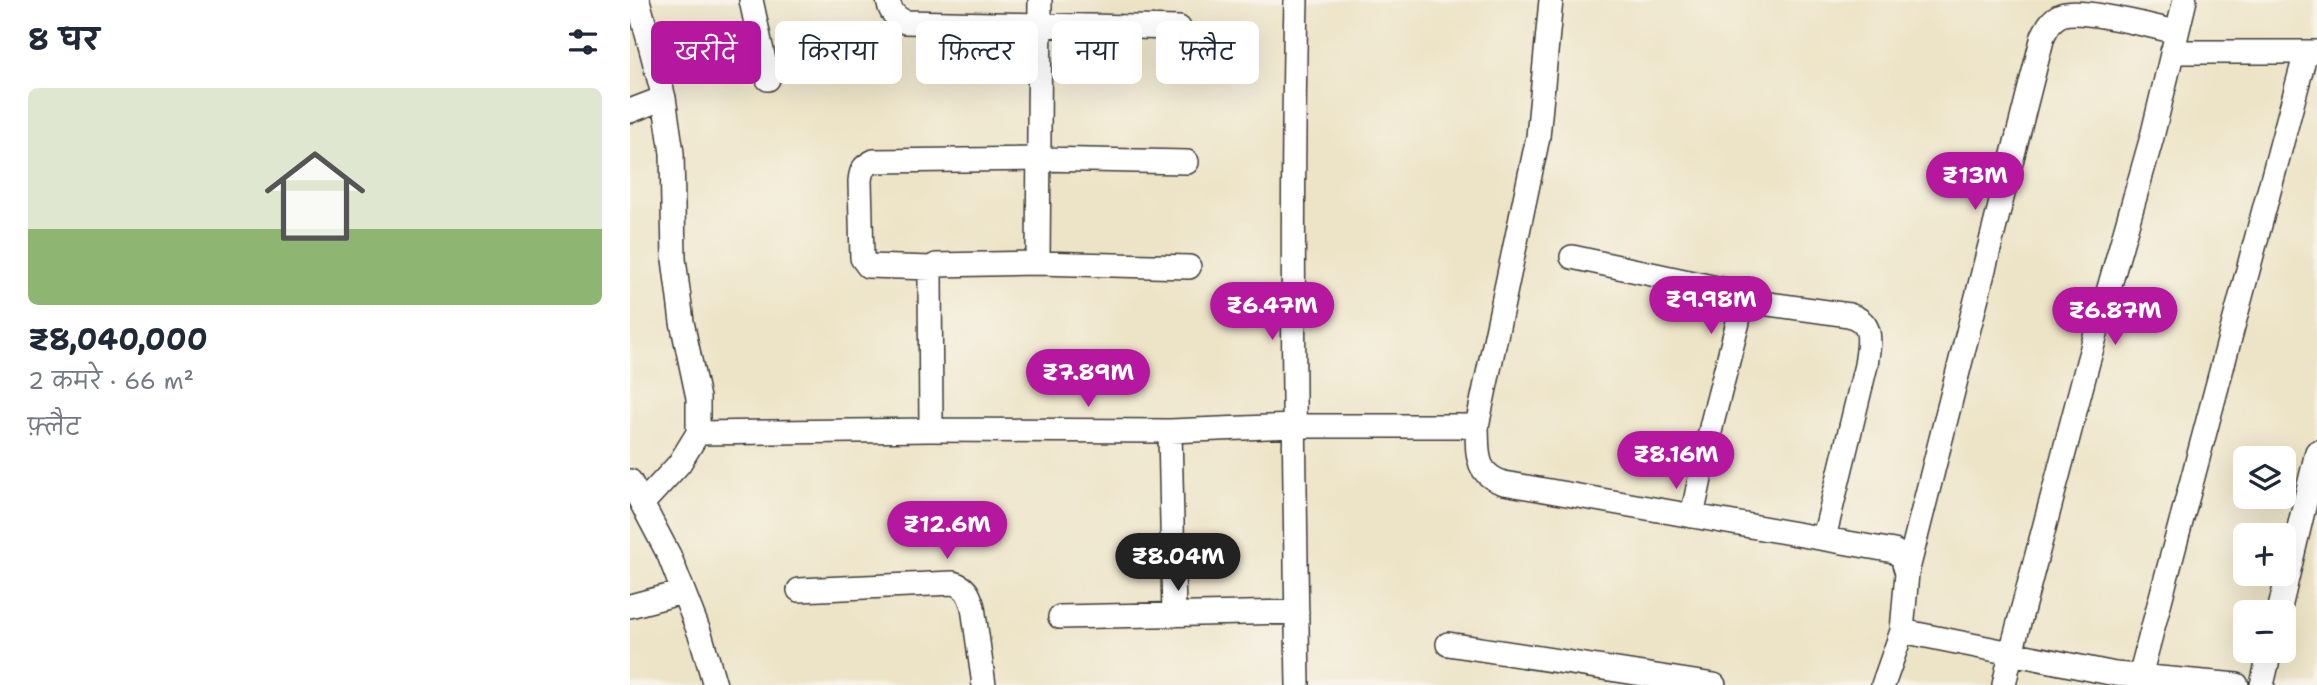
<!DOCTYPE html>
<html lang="hi">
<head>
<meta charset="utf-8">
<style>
	:root { --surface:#fff; --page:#f2f2f3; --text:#1f2937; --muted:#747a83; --line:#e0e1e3; --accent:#b5179e }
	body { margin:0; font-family:"Shantell Sans","Playpen Sans Deva",sans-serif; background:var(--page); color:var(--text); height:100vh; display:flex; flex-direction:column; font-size:26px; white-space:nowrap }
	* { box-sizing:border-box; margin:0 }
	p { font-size:23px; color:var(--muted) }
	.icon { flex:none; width:38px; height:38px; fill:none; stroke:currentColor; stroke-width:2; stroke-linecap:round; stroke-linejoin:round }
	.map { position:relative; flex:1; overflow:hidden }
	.side { display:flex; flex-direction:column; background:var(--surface); width:630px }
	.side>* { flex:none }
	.top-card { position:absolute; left:21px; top:21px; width:665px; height:63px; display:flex; gap:14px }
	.controls { position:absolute; left:1603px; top:446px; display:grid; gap:14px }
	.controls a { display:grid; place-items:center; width:63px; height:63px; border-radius:10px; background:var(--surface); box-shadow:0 7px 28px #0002; font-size:35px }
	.price { position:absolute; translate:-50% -60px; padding:0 16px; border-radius:24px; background:var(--accent); color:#fff; font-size:23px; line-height:46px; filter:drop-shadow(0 2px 4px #0008) }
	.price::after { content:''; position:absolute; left:50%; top:42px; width:21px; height:16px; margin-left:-10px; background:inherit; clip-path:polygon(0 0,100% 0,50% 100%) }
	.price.current { background:#222; color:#fff }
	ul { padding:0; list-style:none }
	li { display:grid; align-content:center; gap:14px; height:371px; padding:0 28px }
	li+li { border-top:2px solid var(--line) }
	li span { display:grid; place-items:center; height:217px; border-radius:10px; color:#555 }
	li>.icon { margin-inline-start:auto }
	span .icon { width:126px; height:126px; fill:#fffc; stroke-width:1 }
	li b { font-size:30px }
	h2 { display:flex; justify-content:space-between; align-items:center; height:84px; padding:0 28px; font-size:30px }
	.pill { padding:0 24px; border-radius:10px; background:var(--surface); box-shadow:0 7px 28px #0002; font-size:24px; line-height:63px }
	.pill.current { background:var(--accent); color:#fff }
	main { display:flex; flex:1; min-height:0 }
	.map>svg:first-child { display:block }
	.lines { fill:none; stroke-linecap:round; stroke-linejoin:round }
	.street-casing { stroke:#3b3a36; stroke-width:26 }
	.street { stroke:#fff; stroke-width:23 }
</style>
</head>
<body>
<main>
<section class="side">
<h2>8 घर<svg class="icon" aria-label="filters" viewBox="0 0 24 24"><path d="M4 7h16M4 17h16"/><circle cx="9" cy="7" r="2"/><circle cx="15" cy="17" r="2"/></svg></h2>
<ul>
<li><span style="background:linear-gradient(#dfe7d0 65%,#8fb573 0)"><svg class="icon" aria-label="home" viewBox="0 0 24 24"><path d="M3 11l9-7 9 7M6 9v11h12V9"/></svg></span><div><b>₹8,040,000</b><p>2 कमरे · 66 m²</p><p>फ़्लैट</p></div></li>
</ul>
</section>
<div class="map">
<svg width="1687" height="685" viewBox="0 0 1687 685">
	<rect width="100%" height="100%" fill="#f7f3e8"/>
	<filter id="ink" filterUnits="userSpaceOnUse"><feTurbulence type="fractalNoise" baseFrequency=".0143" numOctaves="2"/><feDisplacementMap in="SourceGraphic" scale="14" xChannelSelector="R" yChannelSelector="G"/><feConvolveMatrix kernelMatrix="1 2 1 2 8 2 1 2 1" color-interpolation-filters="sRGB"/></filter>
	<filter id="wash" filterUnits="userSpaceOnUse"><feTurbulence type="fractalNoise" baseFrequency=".00686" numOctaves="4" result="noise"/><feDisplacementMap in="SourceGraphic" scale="28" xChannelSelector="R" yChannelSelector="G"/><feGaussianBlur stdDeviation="1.57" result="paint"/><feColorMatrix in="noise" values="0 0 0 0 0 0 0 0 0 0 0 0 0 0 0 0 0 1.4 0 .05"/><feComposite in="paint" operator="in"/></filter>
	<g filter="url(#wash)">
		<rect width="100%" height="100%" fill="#ede4c7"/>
	</g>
	<g filter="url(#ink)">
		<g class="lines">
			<defs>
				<path id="street" d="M8 0 34 98 42 153 44 259 52 322 68 398V433L49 464 12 504
					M121 0 138 79
					M258 0C260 12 265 17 275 22L549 28
					M666 0C661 228 664 457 668 685
					M921 0 908 137 847 426C848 452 844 474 874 483L1264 551 1272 557 1277 573 1272 631 1485 674 1607 685
					M1542 52H1687
					M0 111 34 98
					M942 257 1096 290 1109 300 1108 322 1082 423 1062 516
					M408 263 410 0
					M302 268 238 266 232 258 230 181C231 169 234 166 244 161L409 159 557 162
					M1109 300 1219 315C1245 323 1239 342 1236 365L1194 538
					M301 430 300 274 302 268 306 265 408 263 559 267
					M540 431 544 615
					M68 433 301 430 540 431 664 426H847
					M0 481 39 555 71 637 85 685
					M1277 573 1413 36C1417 28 1421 19 1431 15 1451 7 1523 27 1547 32
					M169 590 323 583C336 587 339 593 343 607L354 685
					M0 606 53 592
					M1649 612 1687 452
					M430 617 667 612
					M818 644 1084 685
					M1510 676 1676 52
					M1253 685 1272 631
					M1374 685 1381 653 1458 362 1522 137 1555 0
					M1632 685 1640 651"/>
			</defs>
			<use href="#street" class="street-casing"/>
			<use href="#street" class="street"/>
		</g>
	</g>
</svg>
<div class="controls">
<a><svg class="icon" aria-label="layers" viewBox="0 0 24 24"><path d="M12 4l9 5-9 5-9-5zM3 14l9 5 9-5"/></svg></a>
<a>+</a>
<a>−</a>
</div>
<b class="price" style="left:1345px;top:212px">₹13M</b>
<b class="price" style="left:1081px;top:336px">₹9.98M</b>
<b class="price" style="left:642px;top:342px">₹6.47M</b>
<b class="price" style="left:1485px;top:347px">₹6.87M</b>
<b class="price" style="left:458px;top:409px">₹7.89M</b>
<b class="price" style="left:1046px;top:491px">₹8.16M</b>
<b class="price" style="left:317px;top:561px">₹12.6M</b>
<b class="price current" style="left:548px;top:593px">₹8.04M</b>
<div class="top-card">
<a class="pill current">खरीदें</a>
<a class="pill">किराया</a>
<a class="pill">फ़िल्टर</a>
<a class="pill">नया</a>
<a class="pill">फ़्लैट</a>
</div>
</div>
</main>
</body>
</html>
